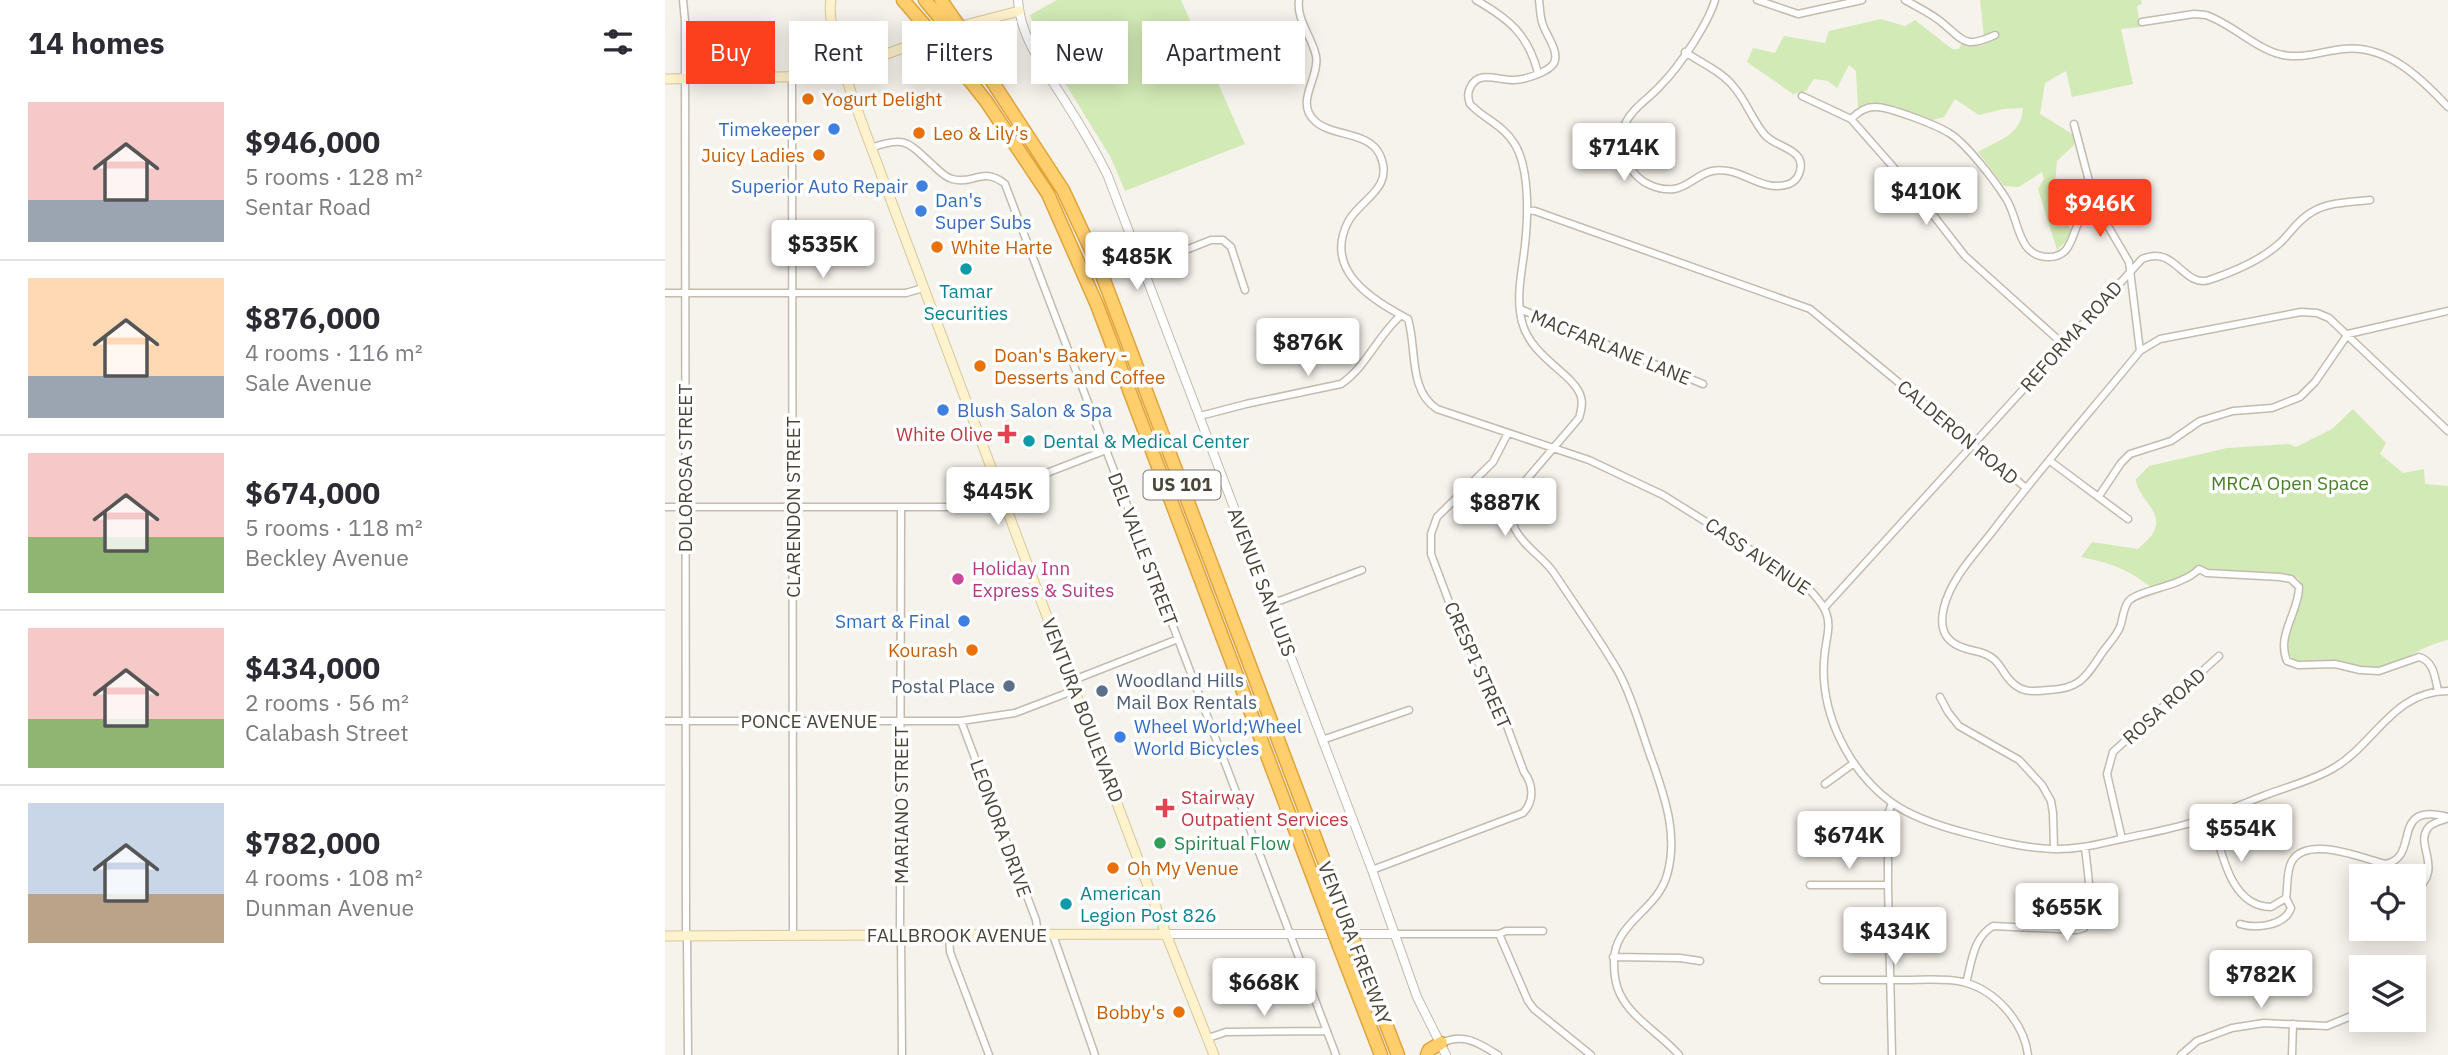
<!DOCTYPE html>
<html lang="en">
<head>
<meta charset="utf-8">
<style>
	:root { --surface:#fff; --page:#f2f2f3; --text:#2b2b33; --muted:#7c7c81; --line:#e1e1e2; --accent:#fc3f1d }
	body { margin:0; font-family:"IBM Plex Sans",sans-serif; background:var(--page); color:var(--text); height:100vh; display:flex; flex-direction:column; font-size:26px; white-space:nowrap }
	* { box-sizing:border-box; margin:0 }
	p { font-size:23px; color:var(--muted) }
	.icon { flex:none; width:38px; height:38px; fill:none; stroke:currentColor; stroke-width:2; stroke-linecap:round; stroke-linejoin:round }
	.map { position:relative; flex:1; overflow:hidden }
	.details { display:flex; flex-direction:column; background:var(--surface); width:665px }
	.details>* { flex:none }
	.guide { position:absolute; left:21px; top:21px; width:665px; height:63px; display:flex; gap:14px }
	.tools { position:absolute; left:1684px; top:864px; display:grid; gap:14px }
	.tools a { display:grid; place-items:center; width:77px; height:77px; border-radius:0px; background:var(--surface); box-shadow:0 4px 18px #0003; font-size:35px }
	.price { position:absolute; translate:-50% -60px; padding:0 16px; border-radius:7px; background:#fff; color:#222; font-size:23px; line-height:46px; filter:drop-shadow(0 2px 4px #0008) }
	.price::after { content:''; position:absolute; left:50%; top:42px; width:21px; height:16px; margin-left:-10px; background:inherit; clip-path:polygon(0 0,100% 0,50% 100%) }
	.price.current { background:var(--accent); color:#fff }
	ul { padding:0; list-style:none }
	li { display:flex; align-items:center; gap:21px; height:175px; padding:0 28px }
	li+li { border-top:2px solid var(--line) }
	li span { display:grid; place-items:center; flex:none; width:196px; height:140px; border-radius:0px; color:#555 }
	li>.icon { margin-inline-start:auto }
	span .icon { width:84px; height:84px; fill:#fffc; stroke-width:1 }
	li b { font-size:30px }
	h2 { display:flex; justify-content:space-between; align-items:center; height:84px; padding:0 28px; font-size:30px }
	.chip { padding:0 24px; border-radius:0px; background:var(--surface); box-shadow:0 4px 18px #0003; font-size:24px; line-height:63px }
	.chip.current { background:var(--accent); color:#fff }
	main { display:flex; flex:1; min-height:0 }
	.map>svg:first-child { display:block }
	.green { fill:#d2eab5 }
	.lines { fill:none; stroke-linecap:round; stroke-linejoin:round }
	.minor-casing { stroke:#c2bbae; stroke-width:9 }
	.tertiary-casing { stroke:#c2bbae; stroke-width:10 }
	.secondary-casing { stroke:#d6c79b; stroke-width:11 }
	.motorway-casing { stroke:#e0a43c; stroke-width:15 }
	.minor { stroke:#fff; stroke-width:6 }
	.tertiary { stroke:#fff; stroke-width:8 }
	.secondary { stroke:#fff3cd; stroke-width:9 }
	.motorway { stroke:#ffcf6e; stroke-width:12 }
	.motorway-bridge-casing { stroke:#e0a43c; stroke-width:15; stroke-linecap:butt }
	.motorway-bridge { stroke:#ffcf6e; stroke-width:12 }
	.food-dot { fill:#e8710a; stroke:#fff; stroke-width:2.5 }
	.shop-dot { fill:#3f7fe0; stroke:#fff; stroke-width:2.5 }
	.culture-dot { fill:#0f9aa8; stroke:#fff; stroke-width:2.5 }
	.health-dot { fill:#e0444e; stroke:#fff; stroke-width:2.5 }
	.hotel-dot { fill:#d1479c; stroke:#fff; stroke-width:2.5 }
	.service-dot { fill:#5c6f8a; stroke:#fff; stroke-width:2.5 }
	.leisure-dot { fill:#2e9e5b; stroke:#fff; stroke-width:2.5 }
	.labels { text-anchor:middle; stroke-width:7; stroke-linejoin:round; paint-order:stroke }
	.shield { fill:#fff; stroke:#817c74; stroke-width:2 }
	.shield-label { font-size:18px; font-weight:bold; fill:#4b4439 }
	.food-label { font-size:19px; fill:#c56008; stroke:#fff; text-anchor:start }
	.shop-label { font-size:19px; fill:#366cbe; stroke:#fff; text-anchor:end }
	.culture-label { font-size:19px; fill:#0d838f; stroke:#fff; text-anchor:start }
	.street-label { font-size:19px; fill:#4b4439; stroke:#fff }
	.health-label { font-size:19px; fill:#be3a42; stroke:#fff; text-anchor:end }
	.park-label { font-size:19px; fill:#4a7f2a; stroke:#fff }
	.hotel-label { font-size:19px; fill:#b23c85; stroke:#fff; text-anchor:start }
	.service-label { font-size:19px; fill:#4e5e75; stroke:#fff; text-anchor:start }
	.leisure-label { font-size:19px; fill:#27864d; stroke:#fff; text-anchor:start }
</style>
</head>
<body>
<main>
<section class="details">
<h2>14 homes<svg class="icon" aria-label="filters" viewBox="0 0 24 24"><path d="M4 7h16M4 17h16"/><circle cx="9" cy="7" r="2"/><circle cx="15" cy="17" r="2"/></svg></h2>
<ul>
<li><span style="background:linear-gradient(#f6c9c9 70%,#9aa5b1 0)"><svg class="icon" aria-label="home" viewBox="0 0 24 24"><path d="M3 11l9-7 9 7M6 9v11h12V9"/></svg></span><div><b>$946,000</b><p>5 rooms · 128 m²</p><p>Sentar Road</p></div></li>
<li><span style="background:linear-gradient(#ffd9b3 70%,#9aa5b1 0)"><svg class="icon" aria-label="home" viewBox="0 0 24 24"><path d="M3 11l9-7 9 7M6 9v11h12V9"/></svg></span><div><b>$876,000</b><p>4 rooms · 116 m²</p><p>Sale Avenue</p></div></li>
<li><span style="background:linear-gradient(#f6c9c9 60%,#8fb573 0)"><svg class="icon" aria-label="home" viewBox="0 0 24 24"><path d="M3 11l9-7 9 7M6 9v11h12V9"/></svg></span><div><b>$674,000</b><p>5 rooms · 118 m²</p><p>Beckley Avenue</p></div></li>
<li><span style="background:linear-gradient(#f6c9c9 65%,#8fb573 0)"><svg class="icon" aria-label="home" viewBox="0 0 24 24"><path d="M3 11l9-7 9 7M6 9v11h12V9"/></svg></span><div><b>$434,000</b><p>2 rooms · 56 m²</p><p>Calabash Street</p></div></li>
<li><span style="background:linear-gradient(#c9d6e8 65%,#b9a48a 0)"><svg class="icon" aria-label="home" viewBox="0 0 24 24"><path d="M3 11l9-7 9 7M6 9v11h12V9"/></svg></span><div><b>$782,000</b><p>4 rooms · 108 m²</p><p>Dunman Avenue</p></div></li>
</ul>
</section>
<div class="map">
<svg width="1783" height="1055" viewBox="0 0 1783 1055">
	<rect width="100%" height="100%" fill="#f6f3ec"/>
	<path class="green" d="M392 0H516L580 144 460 191 446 158 373 39 365 15Z
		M1315 0H1476L1477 4 1472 6 1475 27 1456 29 1468 84 1407 97 1401 71 1380 83 1375 114 1409 135V145L1392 161 1389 197 1406 230 1401 241 1392 250 1373 189 1379 179 1377 172 1354 187 1339 186 1313 152C1335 139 1356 136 1358 108L1338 109 1314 115 1290 99 1279 117 1265 121 1223 105 1193 107 1191 71 1184 65 1172 88 1163 81 1149 79 1141 91 1128 94 1082 62 1088 48 1110 53 1119 36 1160 43 1164 31 1216 19 1240 26 1250 20 1287 49H1294L1297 43 1316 46 1334 35 1332 31 1319 37Z
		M1688 409 1721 443 1715 454 1738 473 1759 469 1760 484 1783 486V640C1761 644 1743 659 1722 665 1697 673 1657 665 1630 663 1608 639 1650 600 1633 578L1619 573 1531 570 1521 577 1487 588C1463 569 1446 563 1416 557L1427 542 1473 549C1478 544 1487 537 1489 531 1499 510 1471 498 1471 479L1484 466 1562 448 1624 444 1631 447 1667 429Z"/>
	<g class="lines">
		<defs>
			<path id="minor" d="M18 0 20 21 21 936
				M634 0C631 19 647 37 651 56 655 78 629 102 650 121 667 137 704 131 715 155 730 189 695 199 683 222 658 271 708 300 743 319 752 348 743 390 772 409L924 460 998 495 1134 580C1183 623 1155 628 1159 680 1162 726 1189 775 1226 802 1246 817 1281 828 1305 834 1332 841 1359 848 1388 849 1413 850 1437 843 1461 838 1484 833 1507 829 1529 822 1552 815 1575 805 1598 796 1621 787 1646 781 1667 769 1710 745 1727 691 1783 691
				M811 0C844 19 863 34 873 73
				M874 0C875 7 875 15 877 22 880 34 895 51 889 63 884 72 859 80 849 80 834 81 813 69 805 88 802 94 803 99 805 104 819 119 838 125 849 143 866 169 863 223 859 253 856 276 851 299 857 322 866 358 910 374 916 397 918 404 916 411 914 418L850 493C846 505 844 517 850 529 859 547 878 557 889 573 910 605 934 638 953 671 969 700 977 735 989 766 1001 801 1013 837 1002 875 992 911 948 923 949 963 949 974 950 984 955 994 967 1019 996 1034 1014 1055
				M1092 0 1133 14 1197 0
				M1240 0C1252 7 1265 13 1275 21 1298 39 1298 50 1330 35
				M1477 22 1529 14 1541 15C1567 24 1594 51 1618 55 1638 59 1658 51 1678 49 1721 44 1755 77 1783 107
				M1020 52C1035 62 1057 72 1068 86 1081 100 1087 120 1100 135 1111 148 1144 149 1134 174 1132 179 1129 182 1124 184 1096 194 1076 165 1047 171 1033 174 1023 187 1009 189 994 191 975 183 967 170 963 165 962 157 961 150 958 141 956 132 960 124 967 108 985 98 996 85 1014 67 1043 24 1050 0
				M127 78 128 935
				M1137 96 1186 119 1251 193 1300 256 1398 344
				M1186 119C1192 113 1199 107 1209 107 1223 106 1271 125 1284 133 1300 142 1330 181 1340 197 1350 211 1351 232 1361 246 1366 253 1374 257 1384 257 1409 257 1406 230 1418 215 1421 211 1426 207 1430 204
				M1409 124 1430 204 1464 262 1475 351
				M206 148C242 135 243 143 269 166 274 171 280 177 287 179 308 185 319 166 340 184L671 1055
				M862 210 870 211 1145 309 1361 488
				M478 267 546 240H558L566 247 580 290
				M0 293H241L258 288
				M855 309 1038 384
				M535 416 581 404 676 384C701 367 712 337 735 316
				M1385 461 1463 519
				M1434 496 1456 463 1465 454 1506 441 1535 421 1568 411 1607 408 1635 397 1650 382 1683 334 1783 311
				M0 507H320L356 483 441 450
				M606 604 697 570
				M1160 607 1477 259C1510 244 1518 288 1544 280 1568 272 1597 260 1616 242 1626 232 1634 219 1647 212 1663 202 1686 202 1705 200
				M406 681 513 639
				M1773 691C1770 678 1769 661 1754 657L1714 671 1695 670 1670 664 1633 665 1622 661C1611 635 1634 612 1634 587L1626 579 1615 577 1542 573 1534 569C1517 587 1471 590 1463 602 1458 609 1458 619 1455 627 1451 637 1443 644 1437 653 1421 677 1415 689 1384 690 1374 691 1362 693 1353 687 1334 676 1340 657 1310 651 1285 646 1272 635 1279 607 1286 579 1309 555 1327 532 1374 470 1426 411 1475 351L1495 339 1636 312 1652 313 1664 318 1783 431
				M1275 697 1283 712 1294 726 1354 760 1377 785 1386 801 1388 813 1389 849
				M0 721H296L350 713 410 690
				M296 721 371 920 373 935
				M657 740 744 710
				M1160 784 1189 763
				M1227 803 1223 814V885L1227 1055
				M1546 817C1556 848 1564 907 1606 907L1621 898C1623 887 1621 871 1627 861 1642 835 1697 858 1720 864 1757 858 1723 801 1783 817
				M1457 839 1442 774 1448 752 1554 656
				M707 870 858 813C870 801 868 784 859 772L826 683 798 639 766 554V534L772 517 828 462 843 433
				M1145 885H1223
				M1748 893C1781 869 1749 846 1763 828 1767 822 1777 821 1783 818
				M1575 924C1591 929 1620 926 1626 908L1621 898
				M730 934H834L841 931H878
				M834 934 863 1001 869 1009 926 1055
				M235 935 236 507
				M236 935 237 1055
				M284 935 285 952 324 1055
				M388 935 430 1055
				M22 936 23 1055
				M948 957 1015 958 1035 961
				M1158 980C1185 980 1212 980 1239 980 1259 980 1279 978 1298 982 1331 990 1359 1023 1363 1055
				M1301 983C1307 961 1308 938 1328 926L1412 930 1419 928C1430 909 1422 869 1420 847
				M543 1038 561 1032 661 1031
				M777 1043C798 1032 815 1044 833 1055
				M1516 1055 1532 1041 1567 1028 1599 1023 1662 1026 1696 1012
				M1627 1055 1628 1024"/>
			<path id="tertiary" d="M353 0C355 37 379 68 398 98 414 123 429 148 442 174L707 870 752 997 781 1055
				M501 934H730"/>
			<path id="secondary" d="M166 0C160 27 190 103 200 131L501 934 549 1055
				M0 79 161 76 304 24 354 11
				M0 936 501 934"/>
			<path id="motorway" d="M238 0 263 29
				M260 0 278 22
				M276 0 289 19
				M296 42 319 69 398 190 434 267 681 919
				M277 46 321 101 383 194 432 305 663 917
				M674 946 716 1055
				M691 947 733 1055
				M762 1055 764 1050 776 1043"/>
		</defs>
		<use href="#minor" class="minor-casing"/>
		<use href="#tertiary" class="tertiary-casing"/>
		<use href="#secondary" class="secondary-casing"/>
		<use href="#motorway" class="motorway-casing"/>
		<use href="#minor" class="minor"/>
		<use href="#tertiary" class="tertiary"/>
		<use href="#secondary" class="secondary"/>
		<use href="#motorway" class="motorway"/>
		<defs>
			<path id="motorway-bridge" d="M289 19 303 38
				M278 22 296 42
				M263 29 277 46
				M663 917 674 946
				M681 919 691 947"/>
		</defs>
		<use href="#motorway-bridge" class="motorway-bridge-casing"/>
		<use href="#motorway-bridge" class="motorway-bridge"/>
	</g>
	<g class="food-dot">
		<circle cx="143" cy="99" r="7"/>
		<circle cx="254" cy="133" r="7"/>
		<circle cx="154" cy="155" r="7"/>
		<circle cx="272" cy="247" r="7"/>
		<circle cx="315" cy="366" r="7"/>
		<circle cx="307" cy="650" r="7"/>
		<circle cx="448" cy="868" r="7"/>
		<circle cx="514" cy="1012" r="7"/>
	</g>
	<g class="shop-dot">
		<circle cx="169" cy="129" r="7"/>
		<circle cx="257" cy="186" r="7"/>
		<circle cx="256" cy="211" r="7"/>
		<circle cx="278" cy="410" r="7"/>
		<circle cx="299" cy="621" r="7"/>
		<circle cx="455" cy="737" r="7"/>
	</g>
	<g class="culture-dot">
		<circle cx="301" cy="269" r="7"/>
		<circle cx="364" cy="441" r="7"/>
		<circle cx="401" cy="904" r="7"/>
	</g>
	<g class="health-dot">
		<path d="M338.5 423.5h7v7h7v7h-7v7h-7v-7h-7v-7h7z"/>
		<path d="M496.5 797.5h7v7h7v7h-7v7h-7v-7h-7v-7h7z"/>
	</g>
	<circle class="hotel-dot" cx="293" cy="579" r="7"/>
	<g class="service-dot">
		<circle cx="344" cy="686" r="7"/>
		<circle cx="437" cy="691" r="7"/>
	</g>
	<circle class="leisure-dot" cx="495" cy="843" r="7"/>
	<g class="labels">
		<rect class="shield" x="478.5" y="470.5" width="77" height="29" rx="5"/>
		<g class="shield-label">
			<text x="517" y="491">US 101</text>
		</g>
		<g class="food-label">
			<text x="157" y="106">Yogurt Delight</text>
			<text x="268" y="140">Leo &amp; Lily's</text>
			<text x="140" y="162" text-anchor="end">Juicy Ladies</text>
			<text x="286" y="254">White Harte</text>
			<text x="329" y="362">Doan's Bakery -<tspan x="329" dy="22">Desserts and Coffee</tspan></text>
			<text x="293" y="657" text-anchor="end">Kourash</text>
			<text x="462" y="875">Oh My Venue</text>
			<text x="500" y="1019" text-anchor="end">Bobby's</text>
		</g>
		<g class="shop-label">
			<text x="155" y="136">Timekeeper</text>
			<text x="243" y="193">Superior Auto Repair</text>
			<text x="270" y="207" text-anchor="start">Dan's<tspan x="270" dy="22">Super Subs</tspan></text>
			<text x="292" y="417" text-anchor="start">Blush Salon &amp; Spa</text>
			<text x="285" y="628">Smart &amp; Final</text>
			<text x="469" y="733" text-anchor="start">Wheel World;Wheel<tspan x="469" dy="22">World Bicycles</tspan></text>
		</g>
		<g class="culture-label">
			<text x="301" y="298" text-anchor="middle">Tamar<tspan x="301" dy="22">Securities</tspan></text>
			<text x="378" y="448">Dental &amp; Medical Center</text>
			<text x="415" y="900">American<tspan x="415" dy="22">Legion Post 826</tspan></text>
		</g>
		<g class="street-label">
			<text transform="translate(1406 336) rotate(-48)" y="7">REFORMA ROAD</text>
			<text transform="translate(946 347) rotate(22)" y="7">MACFARLANE LANE</text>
			<text transform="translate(1293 432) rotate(40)" y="7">CALDERON ROAD</text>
			<text transform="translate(20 468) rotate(-90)" y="7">DOLOROSA STREET</text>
			<text transform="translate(128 507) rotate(-90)" y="7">CLARENDON STREET</text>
			<text transform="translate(478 549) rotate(69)" y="7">DEL VALLE STREET</text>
			<text transform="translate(1093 556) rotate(34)" y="7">CASS AVENUE</text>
			<text transform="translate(597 582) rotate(69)" y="7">AVENUE SAN LUIS</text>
			<text transform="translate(813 665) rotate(66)" y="7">CRESPI STREET</text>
			<text transform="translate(1499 706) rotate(-42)" y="7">ROSA ROAD</text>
			<text transform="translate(418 710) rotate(69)" y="7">VENTURA BOULEVARD</text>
			<text x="144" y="728">PONCE AVENUE</text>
			<text transform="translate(236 805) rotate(-90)" y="7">MARIANO STREET</text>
			<text transform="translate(336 828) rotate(70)" y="7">LEONORA DRIVE</text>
			<text x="292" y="942">FALLBROOK AVENUE</text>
			<text transform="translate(690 943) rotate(69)" y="7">VENTURA FREEWAY</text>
		</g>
		<g class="health-label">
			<text x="328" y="441">White Olive</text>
			<text x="516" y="804" text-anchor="start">Stairway<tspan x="516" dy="22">Outpatient Services</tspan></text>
		</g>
		<g class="park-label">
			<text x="1625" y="490">MRCA Open Space</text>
		</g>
		<g class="hotel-label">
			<text x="307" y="575">Holiday Inn<tspan x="307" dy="22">Express &amp; Suites</tspan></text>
		</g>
		<g class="service-label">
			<text x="451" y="687">Woodland Hills<tspan x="451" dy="22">Mail Box Rentals</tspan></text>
			<text x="330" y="693" text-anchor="end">Postal Place</text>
		</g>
		<g class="leisure-label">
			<text x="509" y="850">Spiritual Flow</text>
		</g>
	</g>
</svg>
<div class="tools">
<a><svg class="icon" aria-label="locate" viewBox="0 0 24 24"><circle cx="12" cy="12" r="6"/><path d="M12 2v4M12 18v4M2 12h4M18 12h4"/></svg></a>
<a><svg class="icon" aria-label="layers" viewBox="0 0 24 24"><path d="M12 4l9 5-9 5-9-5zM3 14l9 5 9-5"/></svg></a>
</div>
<b class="price" style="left:959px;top:183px">$714K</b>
<b class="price" style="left:1261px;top:227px">$410K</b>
<b class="price current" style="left:1435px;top:239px">$946K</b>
<b class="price" style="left:158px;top:280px">$535K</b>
<b class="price" style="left:472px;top:292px">$485K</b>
<b class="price" style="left:643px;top:378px">$876K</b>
<b class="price" style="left:333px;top:527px">$445K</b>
<b class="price" style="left:840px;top:538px">$887K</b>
<b class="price" style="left:1576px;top:864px">$554K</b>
<b class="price" style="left:1184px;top:871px">$674K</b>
<b class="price" style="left:1402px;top:943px">$655K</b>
<b class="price" style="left:1230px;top:967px">$434K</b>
<b class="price" style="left:1596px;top:1010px">$782K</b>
<b class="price" style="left:599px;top:1018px">$668K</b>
<div class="guide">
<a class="chip current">Buy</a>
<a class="chip">Rent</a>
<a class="chip">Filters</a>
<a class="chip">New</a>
<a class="chip">Apartment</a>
</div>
</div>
</main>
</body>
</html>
